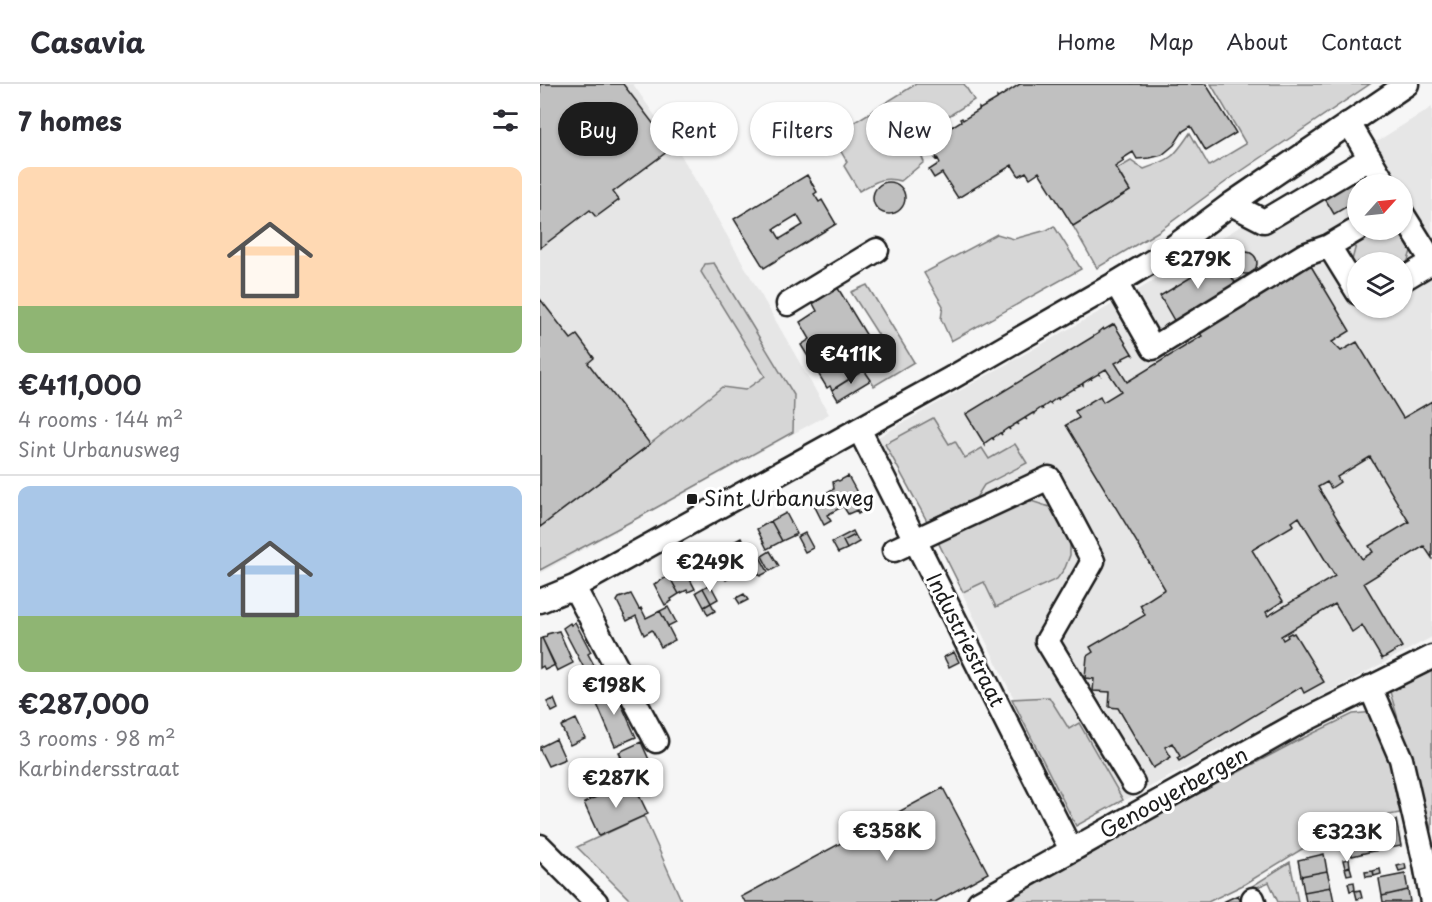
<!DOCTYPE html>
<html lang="en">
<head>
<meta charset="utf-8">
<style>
	:root { --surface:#fff; --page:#f7f7f7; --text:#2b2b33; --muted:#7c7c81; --line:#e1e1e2; --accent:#1c1c1c }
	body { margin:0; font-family:"Playpen Sans",sans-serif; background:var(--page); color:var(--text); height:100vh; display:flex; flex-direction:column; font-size:22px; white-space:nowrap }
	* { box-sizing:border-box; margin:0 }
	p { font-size:20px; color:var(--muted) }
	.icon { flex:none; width:33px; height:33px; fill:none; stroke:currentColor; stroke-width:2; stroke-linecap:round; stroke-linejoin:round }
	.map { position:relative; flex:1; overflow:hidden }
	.sheet { display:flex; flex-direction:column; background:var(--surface); width:540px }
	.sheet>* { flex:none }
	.top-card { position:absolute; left:18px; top:18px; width:570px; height:54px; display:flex; gap:12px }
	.needle { width:39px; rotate:63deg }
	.buttons { position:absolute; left:807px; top:90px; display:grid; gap:12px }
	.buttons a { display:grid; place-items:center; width:66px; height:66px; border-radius:50%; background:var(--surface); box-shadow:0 2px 4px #0004; font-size:30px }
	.price { position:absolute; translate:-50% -51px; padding:0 14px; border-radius:12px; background:#fff; color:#222; font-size:20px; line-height:39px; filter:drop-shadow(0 2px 3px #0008) }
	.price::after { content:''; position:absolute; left:50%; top:36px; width:18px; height:14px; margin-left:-9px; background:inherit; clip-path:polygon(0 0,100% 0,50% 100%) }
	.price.on { background:var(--accent); color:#fff }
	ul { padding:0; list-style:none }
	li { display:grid; align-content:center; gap:12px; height:318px; padding:0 18px }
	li+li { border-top:2px solid var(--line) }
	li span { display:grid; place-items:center; height:186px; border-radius:12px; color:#555 }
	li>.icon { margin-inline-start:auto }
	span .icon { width:108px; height:108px; fill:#fffc; stroke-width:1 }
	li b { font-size:26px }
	h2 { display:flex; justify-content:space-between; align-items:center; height:72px; padding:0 18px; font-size:26px }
	.chip { padding:0 21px; border-radius:27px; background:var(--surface); box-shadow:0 2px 4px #0004; font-size:21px; line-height:54px }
	.chip.on { background:var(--accent); color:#fff }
	header { display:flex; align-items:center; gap:36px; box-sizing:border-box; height:84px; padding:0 30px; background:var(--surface); border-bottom:2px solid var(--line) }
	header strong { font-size:28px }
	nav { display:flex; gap:33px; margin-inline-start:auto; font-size:21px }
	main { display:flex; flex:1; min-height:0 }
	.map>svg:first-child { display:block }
	.built { fill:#e6e6e6; fill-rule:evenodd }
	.green { fill:#d6d6d6; stroke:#797979; stroke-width:1.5 }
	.building { fill:#c0c0c0; stroke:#1c1c1c; stroke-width:1.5; fill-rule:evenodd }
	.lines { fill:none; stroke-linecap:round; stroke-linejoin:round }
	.minor-casing { stroke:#1c1c1c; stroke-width:27 }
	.minor { stroke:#fff; stroke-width:22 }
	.poi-dot { fill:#1c1c1c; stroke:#fff; stroke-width:2 }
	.labels { text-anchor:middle; stroke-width:6; stroke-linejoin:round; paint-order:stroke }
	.poi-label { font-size:21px; fill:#1c1c1c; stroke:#fff; text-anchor:start }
	.street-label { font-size:21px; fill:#1c1c1c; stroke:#fff }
</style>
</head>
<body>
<header>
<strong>Casavia</strong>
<nav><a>Home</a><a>Map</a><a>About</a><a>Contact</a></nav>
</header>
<main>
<section class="sheet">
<h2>7 homes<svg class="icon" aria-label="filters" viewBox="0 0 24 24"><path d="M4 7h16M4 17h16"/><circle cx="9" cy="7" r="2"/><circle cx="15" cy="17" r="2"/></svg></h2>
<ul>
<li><span style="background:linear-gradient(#ffd9b3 75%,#8fb573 0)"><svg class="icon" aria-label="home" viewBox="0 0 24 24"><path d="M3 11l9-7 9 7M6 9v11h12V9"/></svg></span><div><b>€411,000</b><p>4 rooms · 144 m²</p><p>Sint Urbanusweg</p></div></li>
<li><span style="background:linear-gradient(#a9c7e8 70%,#8fb573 0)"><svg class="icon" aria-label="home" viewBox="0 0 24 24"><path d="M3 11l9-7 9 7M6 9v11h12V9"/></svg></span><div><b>€287,000</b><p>3 rooms · 98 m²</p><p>Karbindersstraat</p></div></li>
</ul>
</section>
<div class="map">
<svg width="892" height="818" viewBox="0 0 892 818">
	<rect width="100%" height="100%" fill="#f6f6f6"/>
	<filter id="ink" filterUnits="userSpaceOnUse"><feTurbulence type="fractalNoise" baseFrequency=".0167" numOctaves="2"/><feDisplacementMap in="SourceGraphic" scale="12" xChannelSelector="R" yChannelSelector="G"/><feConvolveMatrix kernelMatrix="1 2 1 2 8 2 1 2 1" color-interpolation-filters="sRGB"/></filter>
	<g filter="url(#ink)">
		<path class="built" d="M0 0H93L137 64 289 330 0 489Z
			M892 23V553L536 742 387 437 338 353 603 203ZM818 100H862V146H818ZM818 178H862V224H818Z"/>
		<path class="green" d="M376 0H424L434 16 374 54 384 78 361 97C341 92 336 98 319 107L304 82 307 78 292 52Z
			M671 0H830L691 94 619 147 557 184 533 142 590 107 577 85 591 77 597 81 604 85C632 75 634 73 650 49L669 82 706 60Z
			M514 142 541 185 411 257 401 235 403 222 384 189 457 150 474 155 507 146Z
			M842 146H858L871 167 865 186 863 187 862 178H818L817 191 811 180 816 161Z
			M174 179 254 311 253 348 103 431 0 486V443L110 360 182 303 205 306 225 292 161 188 165 180Z
			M327 201 374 278 334 302 324 286 350 269 311 208Z
			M393 334 409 360 415 357 425 374 442 364 449 375 475 360 487 379 444 401 436 414 387 437 345 360Z
			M488 416 513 424 530 455V471L525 484 517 495 456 523 444 498 423 508 398 458Z
			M892 587V748L850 608Z
			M509 613 529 645 539 639 583 716 536 742 472 615Z
			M834 628 861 701 854 702 860 729 803 740 705 800 668 818H454L757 657 813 630Z
			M104 732 142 818H92L37 763Z
			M750 778 758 818H738L729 798 704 809 703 808Z"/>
		<path class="building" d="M0 0H83L132 64 73 108 79 116 56 133 50 126 0 164Z
			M480 0H666L696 49 666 67 651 42 643 47 634 61 622 71 610 74 597 75 593 68 582 75 584 77 575 83 590 107 533 142 499 88 490 94 486 88 479 92 472 81 418 114 402 89 394 94 389 86 400 79 398 75 396 76 395 75 397 74 387 58 403 48 404 45 405 47 421 37 420 35 422 34 423 36 439 26V24L440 25 457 15V13L458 14Z
			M267 91 277 108 274 110 279 118 282 116 296 140 224 184 194 135ZM257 131 263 141 240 155 234 145Z
			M812 97 814 100H822H818V116L794 130 784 113Z
			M333 114a16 16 0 1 1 32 0a16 16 0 1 1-32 0Z
			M695 179a11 11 0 1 1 22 0a11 11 0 1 1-22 0Z
			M681 175 696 200 635 238 620 212Z
			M768 177 810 247 792 258 801 267 817 258 863 334 892 317V474L884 462 824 499 862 563 842 575 822 541 812 548 795 520 741 552 743 556 748 553 747 551 751 549 752 550 754 549 784 598 764 609 761 603 639 677 637 674 640 672 632 659 625 663 631 673 613 684 578 624 569 623 570 608 553 607 554 595 545 594 547 572 553 568 550 563 605 531 600 521 625 505 526 341 539 334 535 327 560 312 563 318 581 307 566 285 559 289 560 291 558 290 551 294 552 296 551 294 543 299V301L542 300 534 304 535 306 534 304 526 309 527 311 526 309 518 314 519 316 517 314 510 319 511 321 509 319 502 324 503 326 501 324 494 329 495 331 493 329 485 334 487 336 485 334 477 339 479 341 477 339 469 344 470 346 468 344 461 349 462 351 460 349 453 354 454 356 452 354 445 359V361L426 330 559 249 558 248 563 244 564 246 574 240 593 271 591 270 583 274 584 276 583 275 575 279 587 298 662 252 657 245ZM830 373 869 438 829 462 833 468 822 475 778 403 787 398 791 404 800 398 797 393ZM759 433 795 492 728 532 726 528 743 517 712 466 754 441 752 438Z
			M296 201 341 275 292 306 290 302 287 304 261 261 270 255 260 238 277 227 271 216Z
			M0 215 31 255 37 251 54 274 48 279 110 360 0 443Z
			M324 286 331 296 298 316 292 306Z
			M308 392 326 425 318 430 317 426 308 430 303 422 300 424 291 406 294 405 293 398 297 396 299 397Z
			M291 406 300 424 287 431 291 437 284 441 272 417Z
			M246 429 257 450 242 457 231 437Z
			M231 437 242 457 227 465 217 445Z
			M313 447 315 451 303 457 307 465 298 469 292 458Z
			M265 449 273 464 265 468 257 453Z
			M315 451 319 458 307 465 303 457Z
			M201 454 213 476 220 473 228 488 220 492 214 482 201 489 186 462Z
			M186 462 200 488 186 496 172 469Z
			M230 467 239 482 230 487 222 472Z
			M172 469 182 489 168 498 157 477Z
			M144 484 155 505 148 508 147 506 139 510 129 492Z
			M129 492 139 510 131 515 132 517 125 521 114 500Z
			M170 500 178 515 171 519 163 504Z
			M163 504 171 519 164 523 156 508Z
			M91 510 99 525 101 524 106 534 120 527 135 556 121 563 112 546 104 551 96 532 87 537 77 517 79 514Z
			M204 510 208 516 200 520 196 514Z
			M171 519 175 527 168 531 164 523Z
			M128 523 136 538 128 542 120 527Z
			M35 538 51 568 48 570 54 581 45 586 23 544 30 539 31 541Z
			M19 547 33 579 17 587 2 554 6 553 7 550Z
			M2 554 15 581 5 586 3 582 0 584V555Z
			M414 568 419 578 409 583 404 573Z
			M50 583 56 597 48 601 43 589 46 588 45 586Z
			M73 602 96 653 75 662 53 611Z
			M14 615 18 625 12 628 7 618Z
			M36 635 45 654 30 661 21 642Z
			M16 655 25 675 8 682 0 666V663Z
			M101 658 121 702 99 712 79 668Z
			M80 673 91 697 76 704 65 680Z
			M67 698 70 706 49 716 45 707Z
			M93 699 108 730 59 752 44 719 70 706 72 709Z
			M403 704 448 789 395 818H206L201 813Z
			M856 736 861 762 845 765 840 739Z
			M840 739 845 765 829 768 823 742Z
			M823 742 829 768 812 772 807 746Z
			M784 770 787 787 761 792 758 776Z
			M809 775 810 782 805 784 803 776Z
			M865 780 866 785 859 787 857 782Z
			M810 783 812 790 807 791 805 784Z
			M840 785 841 790 834 792 833 787Z
			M787 787 791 803 764 808 761 792Z
			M833 787 834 792 826 793 825 788Z
			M865 790 868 806 842 812 839 795Z
			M814 798 815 806 810 807 808 799Z
			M791 803 794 818H766L764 808Z
			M820 806 822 814 817 815 815 807Z
			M868 806 870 818H843L842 812Z
			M698 811 701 818H683Z"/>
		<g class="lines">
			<defs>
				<path id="minor" d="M809 39 845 100
					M691 120 724 137 830 74
					M862 129 892 177
					M789 162 818 209
					M862 196 892 178
					M576 199 613 264 764 171 789 162 818 145
					M248 220 337 166
					M319 345 531 766
					M354 466 509 394 553 477 507 557 593 699
					M34 503 116 657
					M0 517 34 503 413 293 576 199 621 172 691 120 867 0
					M830 603 861 675 885 780 892 818
					M0 762 56 818
					M713 815 714 818
					M439 818 757 640 892 573"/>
			</defs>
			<use href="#minor" class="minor-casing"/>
			<use href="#minor" class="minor"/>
		</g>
	</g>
	<rect class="poi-dot" x="146" y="409" width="12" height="12" rx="3"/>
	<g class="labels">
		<g class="poi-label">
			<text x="164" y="422">Sint Urbanusweg</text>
		</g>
		<g class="street-label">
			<text transform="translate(425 556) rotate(63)" y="7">Industriestraat</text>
			<text transform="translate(634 709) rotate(-29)" y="7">Genooyerbergen</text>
		</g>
	</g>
</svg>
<div class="buttons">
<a><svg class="needle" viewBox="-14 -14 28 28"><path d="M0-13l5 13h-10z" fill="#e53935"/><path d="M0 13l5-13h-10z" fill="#7c7c81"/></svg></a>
<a><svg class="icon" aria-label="layers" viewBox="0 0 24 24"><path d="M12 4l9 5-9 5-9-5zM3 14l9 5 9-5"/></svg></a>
</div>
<b class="price" style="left:658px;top:206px">€279K</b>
<b class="price on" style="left:311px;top:301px">€411K</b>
<b class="price" style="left:170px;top:509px">€249K</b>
<b class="price" style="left:74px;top:632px">€198K</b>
<b class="price" style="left:76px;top:725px">€287K</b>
<b class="price" style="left:347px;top:778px">€358K</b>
<b class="price" style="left:807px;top:779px">€323K</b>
<div class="top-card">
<a class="chip on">Buy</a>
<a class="chip">Rent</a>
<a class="chip">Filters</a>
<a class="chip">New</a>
</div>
</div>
</main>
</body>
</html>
